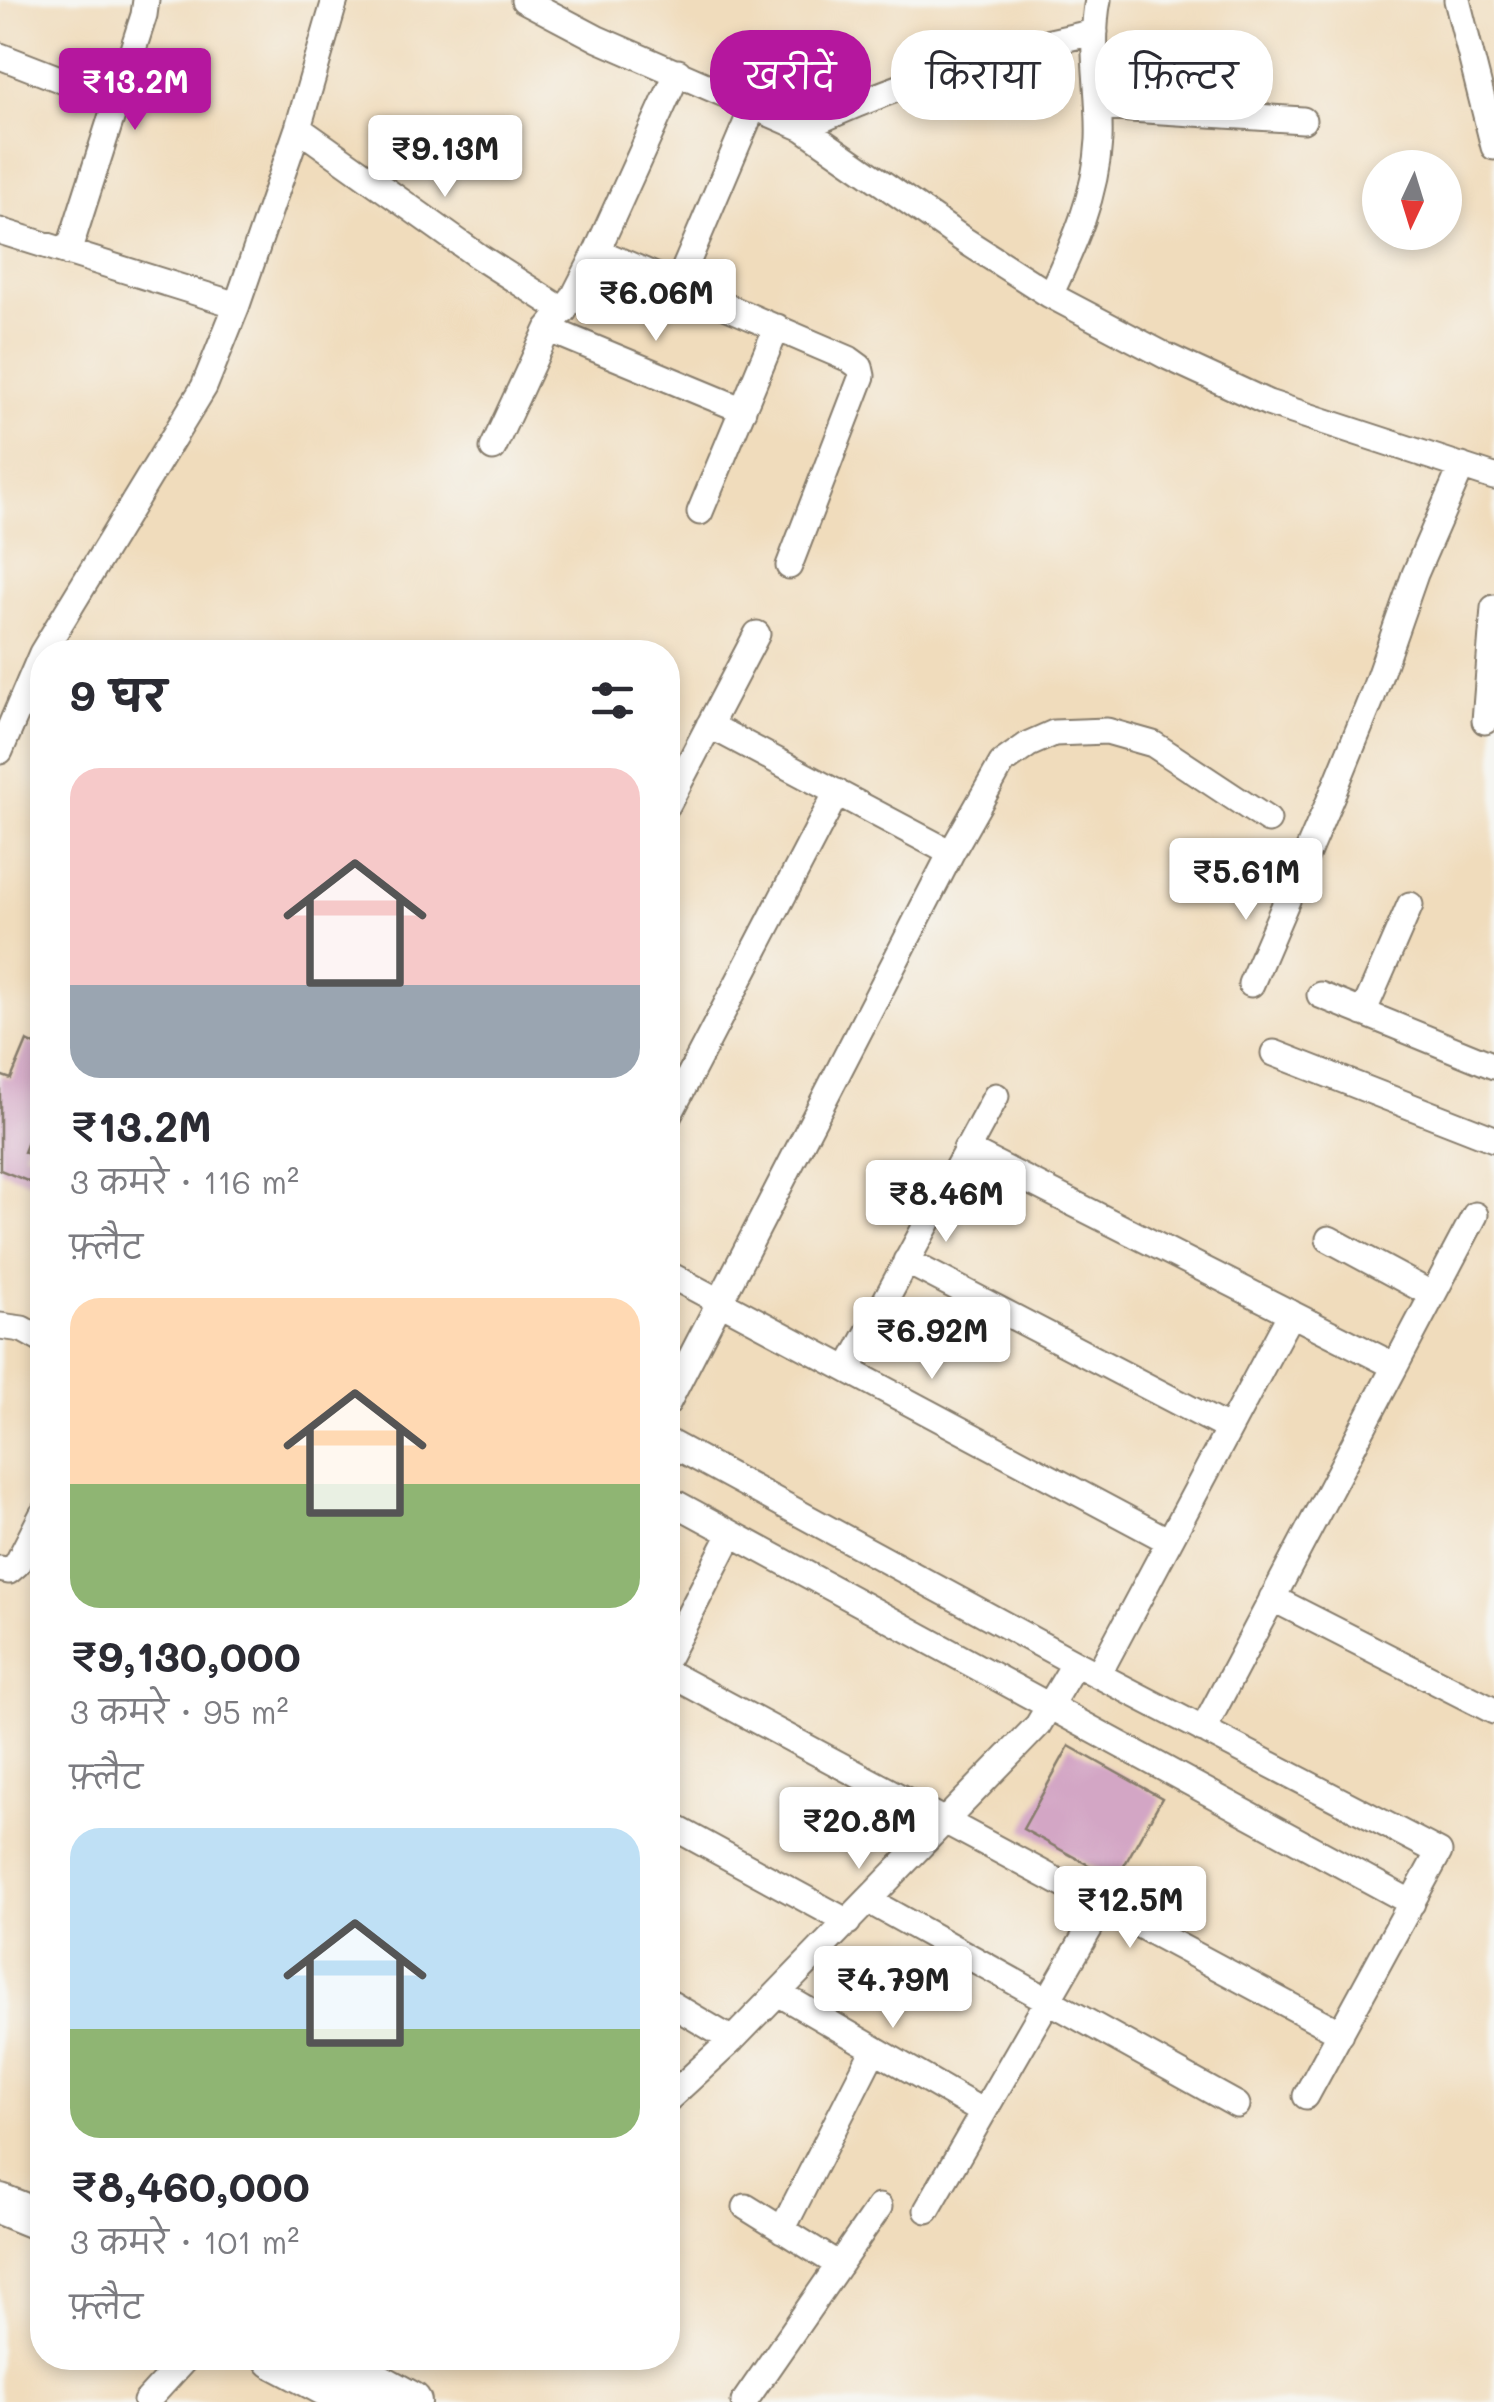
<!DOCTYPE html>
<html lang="hi">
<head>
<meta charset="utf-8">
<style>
	:root { --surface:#fff; --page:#f7f7f7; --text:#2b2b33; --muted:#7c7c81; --accent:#b5179e }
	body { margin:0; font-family:Mali,"Playpen Sans Deva",sans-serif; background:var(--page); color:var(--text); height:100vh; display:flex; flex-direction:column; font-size:38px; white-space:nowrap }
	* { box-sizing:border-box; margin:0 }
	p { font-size:32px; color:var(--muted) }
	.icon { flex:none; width:55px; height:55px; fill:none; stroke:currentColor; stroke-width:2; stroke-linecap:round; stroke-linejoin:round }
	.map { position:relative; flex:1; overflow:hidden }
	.side { position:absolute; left:30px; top:640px; width:650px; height:1730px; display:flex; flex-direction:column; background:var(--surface); border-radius:40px; box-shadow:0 5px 15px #0003 }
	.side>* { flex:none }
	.hud { position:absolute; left:710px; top:30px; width:632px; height:90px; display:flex; gap:20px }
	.needle { width:65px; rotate:184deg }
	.tools { position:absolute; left:1362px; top:150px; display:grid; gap:20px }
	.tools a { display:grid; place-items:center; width:100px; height:100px; border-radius:50%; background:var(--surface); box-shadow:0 5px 15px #0003; font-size:50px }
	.price { position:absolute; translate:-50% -85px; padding:0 22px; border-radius:10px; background:#fff; color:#222; font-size:32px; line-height:65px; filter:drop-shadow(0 2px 5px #0008) }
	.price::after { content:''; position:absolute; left:50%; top:60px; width:30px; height:22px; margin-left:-15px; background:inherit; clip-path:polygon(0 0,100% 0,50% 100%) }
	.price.on { background:var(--accent); color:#fff }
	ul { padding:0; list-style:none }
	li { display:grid; align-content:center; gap:20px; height:530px; padding:0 40px }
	li span { display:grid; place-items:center; height:310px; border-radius:30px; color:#555 }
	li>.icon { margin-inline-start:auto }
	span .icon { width:180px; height:180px; fill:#fffc; stroke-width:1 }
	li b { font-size:42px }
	h2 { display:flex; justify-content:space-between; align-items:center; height:120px; padding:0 40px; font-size:42px }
	.chip { padding:0 35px; border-radius:40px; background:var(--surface); box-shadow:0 5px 15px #0003; font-size:35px; line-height:90px }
	.chip.on { background:var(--accent); color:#fff }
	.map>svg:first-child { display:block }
	.building { fill:#d3a6c5 }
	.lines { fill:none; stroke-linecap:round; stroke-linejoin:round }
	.minor-casing { stroke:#867c6c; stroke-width:29 }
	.trunk-casing { stroke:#867c6c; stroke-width:44 }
	.minor { stroke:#fff; stroke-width:25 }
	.trunk { stroke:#fff; stroke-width:40 }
</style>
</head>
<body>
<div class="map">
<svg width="1494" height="2402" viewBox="0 0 1494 2402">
	<rect width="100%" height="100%" fill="#f6f6f2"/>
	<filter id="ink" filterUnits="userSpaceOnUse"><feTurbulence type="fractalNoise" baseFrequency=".01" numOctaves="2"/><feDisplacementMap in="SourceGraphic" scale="20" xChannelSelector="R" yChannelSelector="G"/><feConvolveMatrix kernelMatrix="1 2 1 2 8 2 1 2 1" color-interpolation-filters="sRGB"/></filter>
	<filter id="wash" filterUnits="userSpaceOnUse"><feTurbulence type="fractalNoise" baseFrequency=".0048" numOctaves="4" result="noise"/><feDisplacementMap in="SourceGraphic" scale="40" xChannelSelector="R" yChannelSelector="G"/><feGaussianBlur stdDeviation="2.25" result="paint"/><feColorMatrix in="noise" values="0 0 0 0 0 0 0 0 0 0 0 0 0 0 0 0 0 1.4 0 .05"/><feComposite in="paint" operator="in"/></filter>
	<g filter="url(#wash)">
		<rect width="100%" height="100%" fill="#f0dcbc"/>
		<g id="blocks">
			<path class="building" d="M27 1041 42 1048V1106L24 1152 42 1160V1187L0 1170V1075L11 1079Z
				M1069 1746 1162 1798 1116 1880 1023 1829Z"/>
		</g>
	</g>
	<g filter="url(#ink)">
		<use href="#blocks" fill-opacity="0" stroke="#867c6c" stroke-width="2.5"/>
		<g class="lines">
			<defs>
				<path id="minor" d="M524 0 598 39 803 128 964 240 1050 295 1166 356 1268 403 1494 477
					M1457 0 1494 147
					M0 56 116 101
					M1099 107 1303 120
					M298 128 478 256 564 311
					M803 128C897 84 994 53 1095 32
					M0 231 237 305
					M597 251 849 359 860 367 862 376 789 566
					M68 253 144 15 146 0
					M678 284 754 105
					M1050 295C1074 244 1096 196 1099 140 1101 94 1089 45 1098 0
					M548 329 743 410
					M493 448 548 329 573 298 597 251 678 72
					M700 512 777 327
					M1485 721 1494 608
					M709 725 951 853
					M0 751 42 653 204 387 237 305 298 128 335 0
					M668 804 757 634
					M1251 984 1332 795 1372 697 1415 574 1462 466
					M1320 995 1494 1066
					M1363 1013 1410 905
					M1274 1053 1494 1139
					M668 1117 837 792
					M966 1149 1395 1366
					M1329 1239 1433 1295
					M906 1261 1229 1429
					M668 1274 1169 1541
					M0 1326 22 1329 42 1340
					M849 1368 996 1096
					M668 1402 951 853 1002 763 1029 744 1054 733 1107 731 1153 744 1268 820
					M668 1442 1075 1663 1439 1852 1306 2096
					M668 1499 1412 1903
					M0 1569 9 1571 17 1564 42 1515
					M1272 1598 1494 1711
					M668 1656 731 1534
					M668 1673 1341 2033
					M1098 1675 1291 1313
					M1203 1730 1475 1215
					M668 1824 848 1922
					M869 1901 1237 2105
					M778 1993 983 2112
					M668 2002 732 2040
					M668 2099 732 2040 1038 1725 1075 1663
					M746 2207 839 2265
					M927 2210 1103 1905
					M782 2230 873 2051
					M146 2402 186 2358
					M744 2402 879 2207"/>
				<path id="trunk" d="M0 2204 42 2221
					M274 2358 357 2402
					M331 2358 411 2402"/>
			</defs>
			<use href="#minor" class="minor-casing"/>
			<use href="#trunk" class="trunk-casing"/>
			<use href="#minor" class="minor"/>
			<use href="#trunk" class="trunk"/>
		</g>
	</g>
</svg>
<div class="tools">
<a><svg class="needle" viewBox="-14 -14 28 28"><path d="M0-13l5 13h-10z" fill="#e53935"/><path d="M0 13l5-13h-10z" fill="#7c7c81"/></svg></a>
</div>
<b class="price on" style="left:135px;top:133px">₹13.2M</b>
<b class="price" style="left:445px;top:200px">₹9.13M</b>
<b class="price" style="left:656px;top:344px">₹6.06M</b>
<b class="price" style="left:1246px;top:923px">₹5.61M</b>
<b class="price" style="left:946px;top:1245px">₹8.46M</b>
<b class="price" style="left:932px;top:1382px">₹6.92M</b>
<b class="price" style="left:859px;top:1872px">₹20.8M</b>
<b class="price" style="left:1130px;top:1951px">₹12.5M</b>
<b class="price" style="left:893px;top:2031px">₹4.79M</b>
<div class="hud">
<a class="chip on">खरीदें</a>
<a class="chip">किराया</a>
<a class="chip">फ़िल्टर</a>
</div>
<section class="side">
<h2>9 घर<svg class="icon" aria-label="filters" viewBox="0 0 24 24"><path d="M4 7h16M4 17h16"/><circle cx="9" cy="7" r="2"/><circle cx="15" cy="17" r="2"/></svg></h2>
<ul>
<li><span style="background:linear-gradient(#f6c9c9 70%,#9aa5b1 0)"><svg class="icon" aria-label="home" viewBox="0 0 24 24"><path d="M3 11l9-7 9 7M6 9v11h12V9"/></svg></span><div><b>₹13.2M</b><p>3 कमरे · 116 m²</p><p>फ़्लैट</p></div></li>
<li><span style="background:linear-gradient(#ffd9b3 60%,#8fb573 0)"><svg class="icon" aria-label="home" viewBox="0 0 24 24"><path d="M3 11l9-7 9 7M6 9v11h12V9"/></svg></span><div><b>₹9,130,000</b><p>3 कमरे · 95 m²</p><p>फ़्लैट</p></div></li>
<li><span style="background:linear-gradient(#bfe0f5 65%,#8fb573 0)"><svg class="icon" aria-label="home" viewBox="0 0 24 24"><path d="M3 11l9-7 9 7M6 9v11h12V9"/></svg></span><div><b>₹8,460,000</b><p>3 कमरे · 101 m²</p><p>फ़्लैट</p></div></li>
</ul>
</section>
</div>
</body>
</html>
